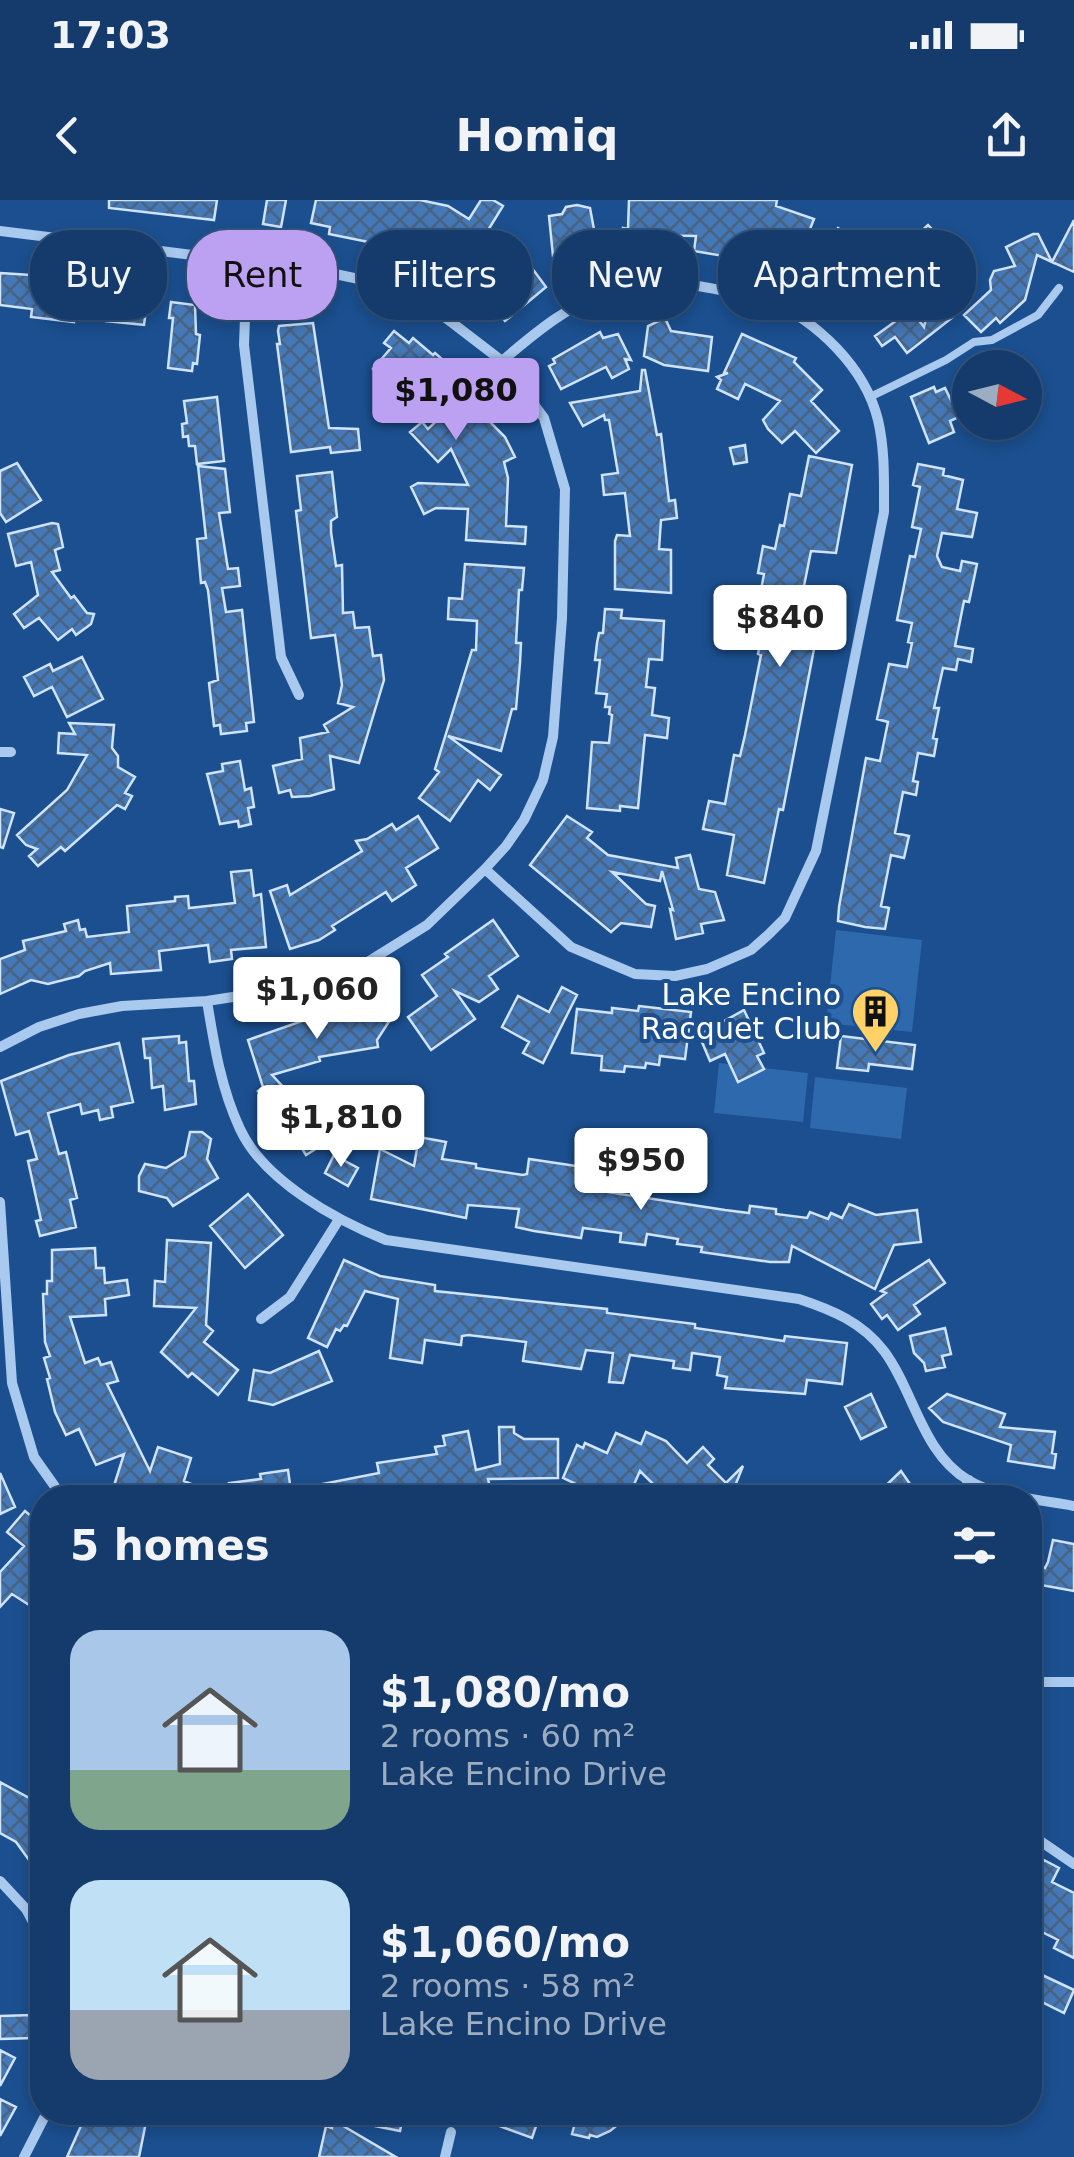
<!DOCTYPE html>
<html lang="en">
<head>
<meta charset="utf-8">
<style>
	:root { --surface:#143b6b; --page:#1d4271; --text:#f1f3f6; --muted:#9dadc1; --line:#33557e; --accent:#bca0f2 }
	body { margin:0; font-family:"DejaVu Sans",sans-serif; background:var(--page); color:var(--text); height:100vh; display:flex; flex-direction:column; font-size:38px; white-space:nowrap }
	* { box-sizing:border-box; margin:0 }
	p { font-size:32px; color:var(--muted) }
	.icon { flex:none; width:55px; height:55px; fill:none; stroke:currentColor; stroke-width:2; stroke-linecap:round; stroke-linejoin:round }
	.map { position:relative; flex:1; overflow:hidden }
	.panel { position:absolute; left:30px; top:1285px; width:1012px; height:640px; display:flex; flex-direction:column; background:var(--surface); border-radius:40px; box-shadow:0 5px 15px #0003,0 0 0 2px var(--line) }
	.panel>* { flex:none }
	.top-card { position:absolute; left:30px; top:30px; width:1015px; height:90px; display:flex; gap:20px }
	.needle { width:65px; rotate:97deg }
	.tools { position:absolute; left:952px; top:150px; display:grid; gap:20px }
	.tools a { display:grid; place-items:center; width:90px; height:90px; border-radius:50%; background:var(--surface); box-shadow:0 5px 15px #0003,0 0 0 2px var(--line); font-size:50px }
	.price { position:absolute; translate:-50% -85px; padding:0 22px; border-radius:10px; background:#fff; color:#222; font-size:32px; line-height:65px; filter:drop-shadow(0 2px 5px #0008) }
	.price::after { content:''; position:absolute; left:50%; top:60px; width:30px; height:22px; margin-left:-15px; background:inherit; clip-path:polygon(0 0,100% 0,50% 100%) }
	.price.selected { background:var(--accent); color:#111 }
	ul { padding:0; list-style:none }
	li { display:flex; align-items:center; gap:30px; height:250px; padding:0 40px }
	li span { display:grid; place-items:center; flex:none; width:280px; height:200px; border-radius:30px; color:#555 }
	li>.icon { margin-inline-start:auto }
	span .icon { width:120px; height:120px; fill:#fffc; stroke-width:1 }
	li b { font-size:42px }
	h2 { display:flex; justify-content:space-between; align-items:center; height:120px; padding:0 40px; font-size:42px }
	.chip { padding:0 35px; border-radius:40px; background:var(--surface); box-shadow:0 5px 15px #0003,0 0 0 2px var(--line); font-size:35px; line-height:90px }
	.chip.selected { background:var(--accent); color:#111 }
	.status { display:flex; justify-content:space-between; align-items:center; height:70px; padding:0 50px; background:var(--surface); direction:ltr }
	.status svg { height:28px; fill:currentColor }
	header { display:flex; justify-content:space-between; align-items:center; height:130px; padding:0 40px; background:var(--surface); font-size:45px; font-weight:700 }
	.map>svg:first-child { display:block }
	.garden { fill:#2e69ad }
	.building { fill:url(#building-cross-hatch); stroke:#cfe3fa; stroke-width:2.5 }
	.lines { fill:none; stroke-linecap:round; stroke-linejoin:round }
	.lane { stroke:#a9c9ee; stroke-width:8 }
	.street { stroke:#a9c9ee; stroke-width:10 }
	.labels { text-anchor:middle; stroke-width:8; stroke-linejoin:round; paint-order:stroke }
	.poi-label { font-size:30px; fill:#fff; stroke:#1b4f8f; text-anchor:end }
</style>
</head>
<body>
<div class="status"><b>17:03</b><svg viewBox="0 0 49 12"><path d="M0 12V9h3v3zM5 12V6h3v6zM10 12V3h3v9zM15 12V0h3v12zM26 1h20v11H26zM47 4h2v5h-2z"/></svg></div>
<header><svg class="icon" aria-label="back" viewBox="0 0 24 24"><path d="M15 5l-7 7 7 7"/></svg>Homiq<svg class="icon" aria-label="share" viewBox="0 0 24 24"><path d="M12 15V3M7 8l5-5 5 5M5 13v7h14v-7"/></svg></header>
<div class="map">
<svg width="1074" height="1957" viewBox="0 0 1074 1957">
	<defs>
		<pattern id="building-cross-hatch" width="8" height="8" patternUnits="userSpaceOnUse" patternTransform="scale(2.5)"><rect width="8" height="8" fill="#4478b7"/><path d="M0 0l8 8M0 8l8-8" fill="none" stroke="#486282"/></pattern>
	</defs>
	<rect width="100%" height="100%" fill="#1b4f8f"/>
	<path class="garden" d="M836 730 922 740 912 832 826 823Z
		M719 863 808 873 803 922 714 913Z
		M815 877 907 888 901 939 810 928Z"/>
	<path class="building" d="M109 0H217L214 20 109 8Z
		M267 0H286L281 27 263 24Z
		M316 0H420L448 6 469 19 481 0H493L503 6 482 40 495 55 507 45 519 59 523 56 546 87 505 121 495 109 500 105 465 83 468 79 442 63 445 58 420 42 400 38 398 48 329 34 330 27 311 23Z
		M629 0H777L776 6 814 19 810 29 832 37 838 28 863 45 873 38 892 58 928 25 945 43 907 81 887 76 892 82 868 81 852 97 836 80 843 73 795 56 790 74 770 67 771 64 694 51 696 36 646 35 645 51 622 50 623 28 628 29Z
		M577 5 590 8 599 56 577 60 576 52 553 56 549 16 562 14 566 7Z
		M1074 20V72L1052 62Z
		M1033 34H1038L1052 62 1037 55 1025 100 1000 123 996 118 981 132 964 115 991 90 990 80 994 71 1015 66 1006 47Z
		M935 54 957 59 954 73 963 75 953 117 907 153 895 137 882 146 875 136 911 110 924 127 933 87 927 86Z
		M0 73 46 76 45 86 78 90 74 122 31 117 32 109 0 105Z
		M106 86 149 89 144 125 106 121Z
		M171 102 195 105 196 134 200 135 197 164 193 163 192 171 168 168 173 118H169Z
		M665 118 671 131 712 137 708 171 664 165 644 156 648 126Z
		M313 123 329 228 358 229 360 250 331 253 330 247 291 252 277 144H280L278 131 279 126Z
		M394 131 409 143 413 138 433 155 435 153 450 166 442 175 463 196 469 190 490 210 484 216 505 237 515 257 504 262 508 278 506 326 526 327 525 344 466 340 468 309 436 308 424 314 411 287 418 283 468 285 451 249 438 262 410 232 422 222 428 229 442 216V205L428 191 415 206 373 169 391 148 384 143Z
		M600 132 603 138 618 134 631 160 625 159 629 169 612 178 606 167 561 189 549 166 555 163 553 159Z
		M742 134 796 158 794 162 822 190 811 201 839 231 816 253 795 231 782 243 768 229 763 220 780 201 745 184 738 199 717 189 721 180 717 177 728 173H724Z
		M642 170H645L657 235 661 234 669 301 675 300 677 318 661 320 659 349 671 350V393L615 389V341L617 335 630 336 625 293 604 295 602 275 618 273 609 220H605L604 215 583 226 570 203 640 191Z
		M934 187 936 192 945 188 959 217 950 221 954 232 929 243 911 197Z
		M217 197 224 261 197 264 195 246H189L188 236 183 237 182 224 187 223 184 201Z
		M745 245 747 262 734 264 730 248Z
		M809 256 852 265 836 353 811 351 802 396 828 401 823 427 815 444 783 610 779 609 764 683 727 675 734 635 703 629 709 601 725 604 734 555 740 556 745 535 761 455 758 454 762 435 753 433 764 374 758 373 763 346 775 349 780 325 784 326 790 294 801 296Z
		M17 263 41 300 6 322 0 313V271Z
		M918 264 944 269 943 275 963 280 957 309 977 313 972 337 942 333 937 356 942 367 960 371 962 361 977 364 969 402 964 401 955 446 973 449 971 462 958 459 956 470 943 468 934 508H939L933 538 937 539 934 556 918 553 913 581 918 582 916 595 903 592 895 633 909 636 904 658 891 655 881 706 889 708 885 729 865 727 838 721 839 707 866 558 880 561 888 522 877 519 889 464 907 467 912 443 908 442 912 423 897 420 910 356 915 357 921 329 912 327 920 287 913 285Z
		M198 266 225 269 230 312 219 313 228 369 238 368 240 386 222 388 226 412 242 410 254 522 246 523 247 531 221 534 220 525 214 526 209 483 218 480 208 390 205 382 201 383 197 339 206 338Z
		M332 272 337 317 331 321V332L336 366 342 365 343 413 353 412 355 428 369 427 373 456 381 455 384 480 359 563 330 556 334 589 310 596 292 597 290 590 279 593 273 566 302 559 300 538 328 532 324 525 353 507 338 503 342 485 335 435 311 438 296 311 301 310 297 276Z
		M52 323 58 324 63 347 55 350 60 370 52 372 71 398 74 396 87 413 94 414 91 424 76 435 72 429 58 440 39 418 24 428 14 414 38 395 31 362 16 366 8 334Z
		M465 364 524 368 522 390H519L516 443H521L520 463 516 509H512L501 551 448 536 501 575 490 590 478 580 450 621 419 598 439 572 435 569 472 450H476L477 421 448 419 449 398 462 399Z
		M605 409 622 410 621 418 664 421 662 460 649 459 646 487 655 488 652 515 669 518 667 538 645 535 638 608 620 606V611L587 608 592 542 609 543 612 515 609 514 610 507H605L607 494 596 493 600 460H595L597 443 599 433H603Z
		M82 457 103 499 67 517 52 487 34 496 24 477 50 464 53 471Z
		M69 523 114 525 112 548 118 556V567L135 577 125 593 132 596 125 609 117 605 65 651 61 647 38 666 29 656 37 649 26 645 17 635 67 590 87 555 58 553 59 533 75 534Z
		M240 561 245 590 251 588 254 607 248 608 251 624 239 627 238 621 220 624 207 574 223 571 222 564Z
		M0 609 14 613 3 648 0 647Z
		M418 616 438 648 406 668 416 685 392 701 386 692 332 726 335 730 319 740 290 749 270 691 287 685 290 695 362 651 356 641 367 639 392 624 396 630Z
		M567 616 592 632 587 638 608 655 678 668 676 658 690 655 699 689 715 692 724 720 701 724 703 733 676 739 670 709 673 710 662 671 660 681 612 672 646 704 655 706 651 727 621 723 611 732 530 665Z
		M251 670 254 696 261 694 266 747 231 750 232 759 210 762 208 745 159 751 161 770 111 774 110 763 85 771 79 776 48 784 31 780 0 794V759L25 750 23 741 66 731 64 724 78 720 80 730 85 729 87 737 129 732 127 706 175 701V697L188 696 189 708 235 703 231 672Z
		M493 720 518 756 489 776 498 789 479 802 455 791 475 819 431 850 408 817 437 796 422 775 448 757 445 754Z
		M562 787 577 795 543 863 523 853 529 842 502 827 518 796 549 812Z
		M378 795 389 802 392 817 377 840 378 847 319 857 320 861 272 875 286 890 271 904 258 891 263 887 248 840 322 814 370 806Z
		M639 806 691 812 685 859 660 856 659 865 646 863 645 868 625 866 624 872 601 870 602 856 572 853 577 809 612 813V808L638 811Z
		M744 810 764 853 757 856 764 869 738 882 725 854 710 861 699 835Z
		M179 836V843L186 842 189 881H194L196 904 165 910 163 886 152 888 150 858H145L143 839Z
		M841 836 915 845 912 869 869 864 868 871 837 868Z
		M119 843 133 902 111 907 113 917 100 920 98 910 82 914 80 904 48 913 59 954 66 952 77 998 70 1000 76 1027 40 1036 36 1021 41 1020 28 961 37 959 29 931 16 935 1 881 69 855Z
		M339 895 366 910 376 908 380 912 383 919 370 943 347 930 349 928 306 955 288 926 298 916 300 918Z
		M190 932H202L211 939 207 959 218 978 173 1006 167 998 139 991V976L145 964 166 968 185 956Z
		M419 937 446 942 442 959 476 964V968L523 975 527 974 529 959 590 968 588 989 725 1010 749 1013 750 1006 776 1009V1014L807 1018 810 1012 828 1019 831 1013 842 1018 849 1004 876 1015 917 1010 921 1042 894 1045 875 1089 792 1046 789 1062H770L701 1052 702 1047 677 1044 678 1039 647 1034 645 1045 620 1042 621 1033 583 1028 581 1038 534 1031 516 1027 519 1009 468 1005 466 1018 371 999 380 949 414 966Z
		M334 955 358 968 348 986 325 973Z
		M248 994 283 1035 245 1068 210 1026Z
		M167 1040 211 1043 206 1125 213 1131 204 1142 238 1170 218 1195 192 1173 188 1177 161 1152 196 1108 154 1106 155 1081 165 1082Z
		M95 1048 96 1068H104L105 1083 127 1080 129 1095 105 1099 106 1115 70 1117 85 1163 98 1158 101 1165 111 1162 118 1181 107 1184 150 1271 158 1247 191 1258 184 1281 224 1298H130L112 1292 124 1254 96 1265 79 1229 66 1235 55 1212 47 1179 50 1178 44 1158 50 1156 45 1142 43 1094H47V1081H52V1050Z
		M344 1060 380 1076 435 1085V1091L607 1109V1113L695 1124V1128L784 1141 785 1136 847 1143 842 1184 807 1180 805 1194 725 1188 727 1177 717 1175 720 1157 692 1153 690 1170 673 1168 674 1161 630 1155 623 1183 609 1182 613 1153 586 1150 581 1169 523 1161 526 1142 468 1135 462 1136 461 1145 425 1140 422 1163 390 1158 398 1099 365 1091 347 1126 344 1125 340 1131 336 1129 327 1147 308 1138Z
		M929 1060 945 1083 914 1105 920 1114 898 1130 887 1115 882 1119 871 1104 886 1093 881 1091Z
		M945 1128 951 1154 942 1156 945 1167 926 1171 924 1163 914 1153 910 1136Z
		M319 1151 332 1181 273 1205 249 1200 254 1170 270 1173Z
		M871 1194 886 1227 861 1239 845 1207Z
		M947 1194 1005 1214 1000 1227 1055 1232 1052 1253 1056 1254 1054 1268 1008 1261 1011 1245 943 1222 929 1208Z
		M499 1227H514V1233L524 1239H558V1278L488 1279 489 1283 439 1298H293L292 1290 379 1273 377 1263 437 1254 435 1247 445 1245 443 1236 468 1231 476 1270 500 1264Z
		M646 1232 666 1241 687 1263 703 1247 714 1259 708 1265 726 1283 743 1266 733 1291 740 1298H667L640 1271 628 1298H605L563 1278 577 1245 583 1248 585 1243 607 1253 616 1233 641 1244Z
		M288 1270 292 1298H230L229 1283 261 1279 260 1274Z
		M901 1271 910 1284 944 1298H873Z
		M0 1273 15 1307 0 1314Z
		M25 1311 37 1321 32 1326 42 1335V1399L34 1408 12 1394 0 1407V1372L24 1346 7 1332Z
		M1053 1340 1074 1344V1391L1030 1383 1033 1365 1045 1368 1048 1362Z
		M0 1582 42 1605V1678L16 1642 0 1633Z
		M1044 1660 1059 1668 1052 1682 1074 1693V1758L1054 1748 1058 1740 1030 1726V1667L1037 1671Z
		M1038 1773 1074 1790 1064 1813 1034 1798 1036 1795 1030 1792Z
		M32 1815 33 1838 0 1839V1816Z
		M0 1850 15 1858 0 1886Z
		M0 1899 16 1907 0 1936Z
		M102 1912H148L139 1957H67L85 1917 99 1923Z
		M336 1912H404L400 1931 335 1918Z
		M462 1912H541L532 1938Z
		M578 1912H634L610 1931 597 1937 590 1935 589 1938 572 1934Z
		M333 1920 396 1957H319L326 1926 332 1928Z"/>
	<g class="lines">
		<path class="lane" d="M870 197 946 160 974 142 992 140 1038 115 1059 88"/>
		<path class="street" d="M0 31 321 71 387 85 429 105 502 161 544 218 565 289 562 418 553 537 543 580 524 620 506 646 485 669 427 725 366 763 291 788 207 801 122 806 79 814 39 827 0 847
			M247 61 244 145 281 457 299 495
			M0 552H11
			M485 669 571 747 635 774 675 776 707 769 751 750 768 735 785 718 816 651 884 312C884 281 885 250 878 220 865 167 817 121 768 100 753 93 732 92 715 89 682 83 651 77 617 88 572 102 537 131 502 161
			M207 801C214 844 221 889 240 929 264 981 336 1020 386 1040L799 1099C832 1110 862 1122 884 1151 914 1191 922 1253 968 1280 998 1298 1040 1299 1074 1306
			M0 1002 12 1183 34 1257 63 1298
			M261 1119 290 1097 338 1021
			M960 1298 969 1280
			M1030 1482H1074
			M1030 1634 1074 1664
			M0 1681 26 1709 42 1739
			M24 1957 47 1912
			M445 1957 451 1932"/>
	</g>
	<defs>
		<symbol id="building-pin" viewBox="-11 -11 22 30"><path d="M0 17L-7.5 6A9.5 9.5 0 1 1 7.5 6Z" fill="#ffd166" stroke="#1b4f8f"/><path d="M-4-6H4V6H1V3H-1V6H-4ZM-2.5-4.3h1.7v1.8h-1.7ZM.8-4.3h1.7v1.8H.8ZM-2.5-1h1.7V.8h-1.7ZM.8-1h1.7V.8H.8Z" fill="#111"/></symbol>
	</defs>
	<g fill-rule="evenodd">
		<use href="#building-pin" x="848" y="784" width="55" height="75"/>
	</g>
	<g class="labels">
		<g class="poi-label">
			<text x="841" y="805">Lake Encino<tspan x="841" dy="34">Racquet Club</tspan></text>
		</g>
	</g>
</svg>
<div class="tools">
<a><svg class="needle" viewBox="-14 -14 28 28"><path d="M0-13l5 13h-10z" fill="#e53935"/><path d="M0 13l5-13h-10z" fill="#9dadc1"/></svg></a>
</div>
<b class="price selected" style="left:456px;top:243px">$1,080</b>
<b class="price" style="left:780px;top:470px">$840</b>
<b class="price" style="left:317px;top:842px">$1,060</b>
<b class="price" style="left:341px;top:970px">$1,810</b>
<b class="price" style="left:641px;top:1013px">$950</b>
<div class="top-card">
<a class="chip">Buy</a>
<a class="chip selected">Rent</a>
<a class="chip">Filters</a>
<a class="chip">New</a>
<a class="chip">Apartment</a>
</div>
<section class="panel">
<h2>5 homes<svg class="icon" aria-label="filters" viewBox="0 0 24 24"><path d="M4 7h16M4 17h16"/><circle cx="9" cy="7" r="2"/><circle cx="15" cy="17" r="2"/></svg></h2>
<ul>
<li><span style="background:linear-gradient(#a9c7e8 70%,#7fa58c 0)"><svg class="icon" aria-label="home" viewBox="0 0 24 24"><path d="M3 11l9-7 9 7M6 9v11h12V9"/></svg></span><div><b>$1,080/mo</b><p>2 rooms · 60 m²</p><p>Lake Encino Drive</p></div></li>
<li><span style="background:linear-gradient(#bfe0f5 65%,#9aa5b1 0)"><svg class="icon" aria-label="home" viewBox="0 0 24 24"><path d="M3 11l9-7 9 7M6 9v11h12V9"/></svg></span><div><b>$1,060/mo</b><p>2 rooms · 58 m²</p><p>Lake Encino Drive</p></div></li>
</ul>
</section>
</div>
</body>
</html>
